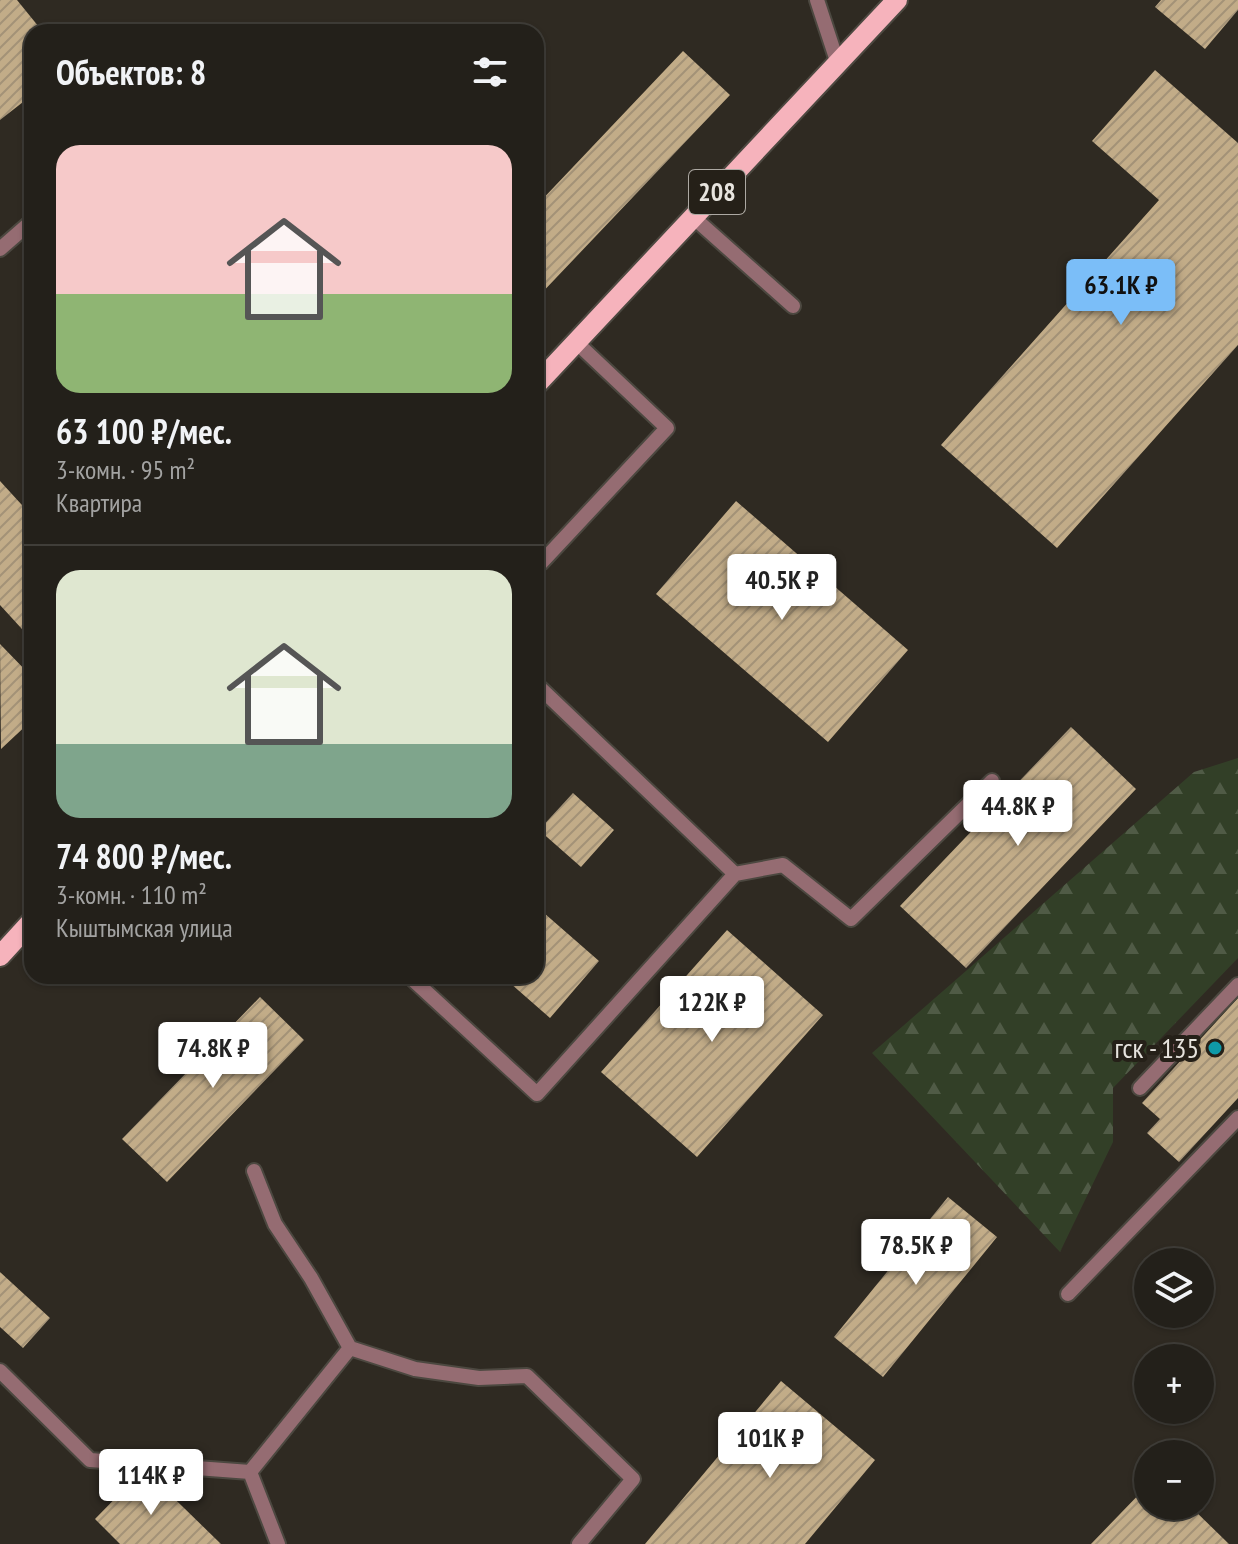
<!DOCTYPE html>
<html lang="ru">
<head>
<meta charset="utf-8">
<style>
	:root { --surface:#23201a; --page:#2b2823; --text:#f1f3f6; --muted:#a3a3a2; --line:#403e39; --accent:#7bbef8 }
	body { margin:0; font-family:"PT Sans Narrow",sans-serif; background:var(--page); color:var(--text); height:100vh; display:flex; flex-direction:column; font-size:30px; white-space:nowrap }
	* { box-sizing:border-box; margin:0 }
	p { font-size:26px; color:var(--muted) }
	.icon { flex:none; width:44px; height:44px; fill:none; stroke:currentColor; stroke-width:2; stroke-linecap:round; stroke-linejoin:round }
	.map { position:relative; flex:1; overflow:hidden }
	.sheet { position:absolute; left:24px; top:24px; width:520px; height:960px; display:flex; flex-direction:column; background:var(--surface); border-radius:24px; box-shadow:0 2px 6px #0004,0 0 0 2px var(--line) }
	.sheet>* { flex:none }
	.fabs { position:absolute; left:1134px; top:1248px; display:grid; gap:16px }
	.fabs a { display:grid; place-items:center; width:80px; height:80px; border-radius:50%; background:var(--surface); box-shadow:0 2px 6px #0004,0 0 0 2px var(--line); font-size:40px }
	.price { position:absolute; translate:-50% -68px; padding:0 18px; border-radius:8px; background:#fff; color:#222; font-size:26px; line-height:52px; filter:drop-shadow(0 2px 4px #0008) }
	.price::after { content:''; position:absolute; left:50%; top:48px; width:24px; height:18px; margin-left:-12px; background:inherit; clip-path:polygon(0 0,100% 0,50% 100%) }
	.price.active { background:var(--accent); color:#111 }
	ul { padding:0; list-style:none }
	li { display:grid; align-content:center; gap:16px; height:424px; padding:0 32px }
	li+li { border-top:2px solid var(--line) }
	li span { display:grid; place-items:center; height:248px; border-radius:24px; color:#555 }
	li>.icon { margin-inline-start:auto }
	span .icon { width:144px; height:144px; fill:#fffc; stroke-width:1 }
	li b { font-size:34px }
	h2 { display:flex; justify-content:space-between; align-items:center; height:96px; padding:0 32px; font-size:34px }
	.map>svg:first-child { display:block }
	.forest { fill:url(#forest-firs) }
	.building { fill:url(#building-hatch) }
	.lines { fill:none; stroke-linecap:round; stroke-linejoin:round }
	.lane-casing { stroke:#4c4840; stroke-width:18 }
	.primary-casing { stroke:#4c4840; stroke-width:24 }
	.lane { stroke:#956c72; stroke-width:14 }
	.primary { stroke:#f6b3bc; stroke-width:20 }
	.culture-dot { fill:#0f9aa8; stroke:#252018; stroke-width:3 }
	.labels { text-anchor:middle; stroke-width:8; stroke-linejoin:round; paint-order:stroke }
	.shield { fill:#252018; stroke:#ada9a3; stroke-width:2 }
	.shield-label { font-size:26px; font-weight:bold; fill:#e7e4de }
	.poi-label { font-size:28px; fill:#e7e4de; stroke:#252018; text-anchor:end }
</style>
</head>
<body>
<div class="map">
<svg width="1238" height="1544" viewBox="0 0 1238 1544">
	<defs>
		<pattern id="forest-firs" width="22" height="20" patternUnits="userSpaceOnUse" patternTransform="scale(2)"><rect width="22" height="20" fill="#323f27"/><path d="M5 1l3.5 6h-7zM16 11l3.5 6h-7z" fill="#505b46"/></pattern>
		<pattern id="building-hatch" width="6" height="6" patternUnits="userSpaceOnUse" patternTransform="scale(2)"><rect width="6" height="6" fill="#c2ac88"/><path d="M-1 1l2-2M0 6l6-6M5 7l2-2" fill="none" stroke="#a39277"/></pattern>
	</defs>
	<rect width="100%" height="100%" fill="#2f2a22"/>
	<path class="forest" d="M1238 758V958L1113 1088V1142L1060 1252 872 1053 1194 772Z"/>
	<path class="building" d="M0 0H17L43 32H32V95L0 120Z
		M1161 0H1238V10L1205 49 1155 7Z
		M683 51 730 95 536 299V206Z
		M1155 70 1238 143V345L1057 548 941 445 1159 200 1092 141Z
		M0 481 32 516V640L0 605Z
		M736 501 908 650 828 742 656 594Z
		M0 644 32 677V720L1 749Z
		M1071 727 1136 789 966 968 900 906Z
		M573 793 614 830 581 867 539 830Z
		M536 906 599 961 550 1018 502 976H536Z
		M727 930 823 1015 697 1157 601 1072Z
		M260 997 304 1040 167 1182 122 1139Z
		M1238 998V1098L1179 1162 1147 1133 1160 1119 1142 1103Z
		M948 1197 997 1237 883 1377 834 1337Z
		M0 1272 50 1318 23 1348 0 1327Z
		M781 1381 875 1460 805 1544H645Z
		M144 1469 221 1544H120L95 1519Z
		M1148 1485V1506H1190L1229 1544H1091Z"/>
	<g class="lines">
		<defs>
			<path id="lane" d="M817 0 838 64
				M693 217 793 306
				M0 249 32 221
				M541 563 667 428 576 342
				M536 684 735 874 783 865 851 919 992 781
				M409 976 537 1094 735 874
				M1140 1088 1238 985
				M254 1171 275 1224 311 1278 350 1348
				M1068 1294 1238 1118
				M0 1371 90 1460 250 1472
				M250 1472 350 1348 415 1369 479 1378 527 1376 633 1479 579 1544
				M250 1472 278 1544"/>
			<path id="primary" d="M536 385 897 0
				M0 956 32 921"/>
		</defs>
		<use href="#lane" class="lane-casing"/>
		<use href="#primary" class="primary-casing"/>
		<use href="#lane" class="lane"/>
		<use href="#primary" class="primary"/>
	</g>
	<circle class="culture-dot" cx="1215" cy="1048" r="8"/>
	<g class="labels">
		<rect class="shield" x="689" y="170" width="56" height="44" rx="6"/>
		<g class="shield-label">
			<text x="717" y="201">208</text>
		</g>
		<g class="poi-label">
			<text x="1199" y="1058">гск - 135</text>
		</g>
	</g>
</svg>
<div class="fabs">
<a><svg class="icon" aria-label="layers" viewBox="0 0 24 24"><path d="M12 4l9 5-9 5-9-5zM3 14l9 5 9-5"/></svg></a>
<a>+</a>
<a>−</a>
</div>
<b class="price active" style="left:1121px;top:327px">63.1K ₽</b>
<b class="price" style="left:782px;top:622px">40.5K ₽</b>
<b class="price" style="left:1018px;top:848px">44.8K ₽</b>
<b class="price" style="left:712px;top:1044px">122K ₽</b>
<b class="price" style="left:213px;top:1090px">74.8K ₽</b>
<b class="price" style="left:916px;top:1287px">78.5K ₽</b>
<b class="price" style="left:770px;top:1480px">101K ₽</b>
<b class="price" style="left:151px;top:1517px">114K ₽</b>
<section class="sheet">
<h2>Объектов: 8<svg class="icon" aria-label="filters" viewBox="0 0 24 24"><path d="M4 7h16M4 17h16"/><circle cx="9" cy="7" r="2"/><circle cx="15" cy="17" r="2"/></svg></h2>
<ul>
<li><span style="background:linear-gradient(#f6c9c9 60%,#8fb573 0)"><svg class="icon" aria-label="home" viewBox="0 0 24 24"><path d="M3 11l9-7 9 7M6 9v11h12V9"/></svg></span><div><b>63 100 ₽/мес.</b><p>3-комн. · 95 m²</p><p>Квартира</p></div></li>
<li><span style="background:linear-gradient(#dfe7d0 70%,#7fa58c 0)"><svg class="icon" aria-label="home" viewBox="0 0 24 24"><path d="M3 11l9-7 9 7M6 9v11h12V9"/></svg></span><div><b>74 800 ₽/мес.</b><p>3-комн. · 110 m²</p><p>Кыштымская улица</p></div></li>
</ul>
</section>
</div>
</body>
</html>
